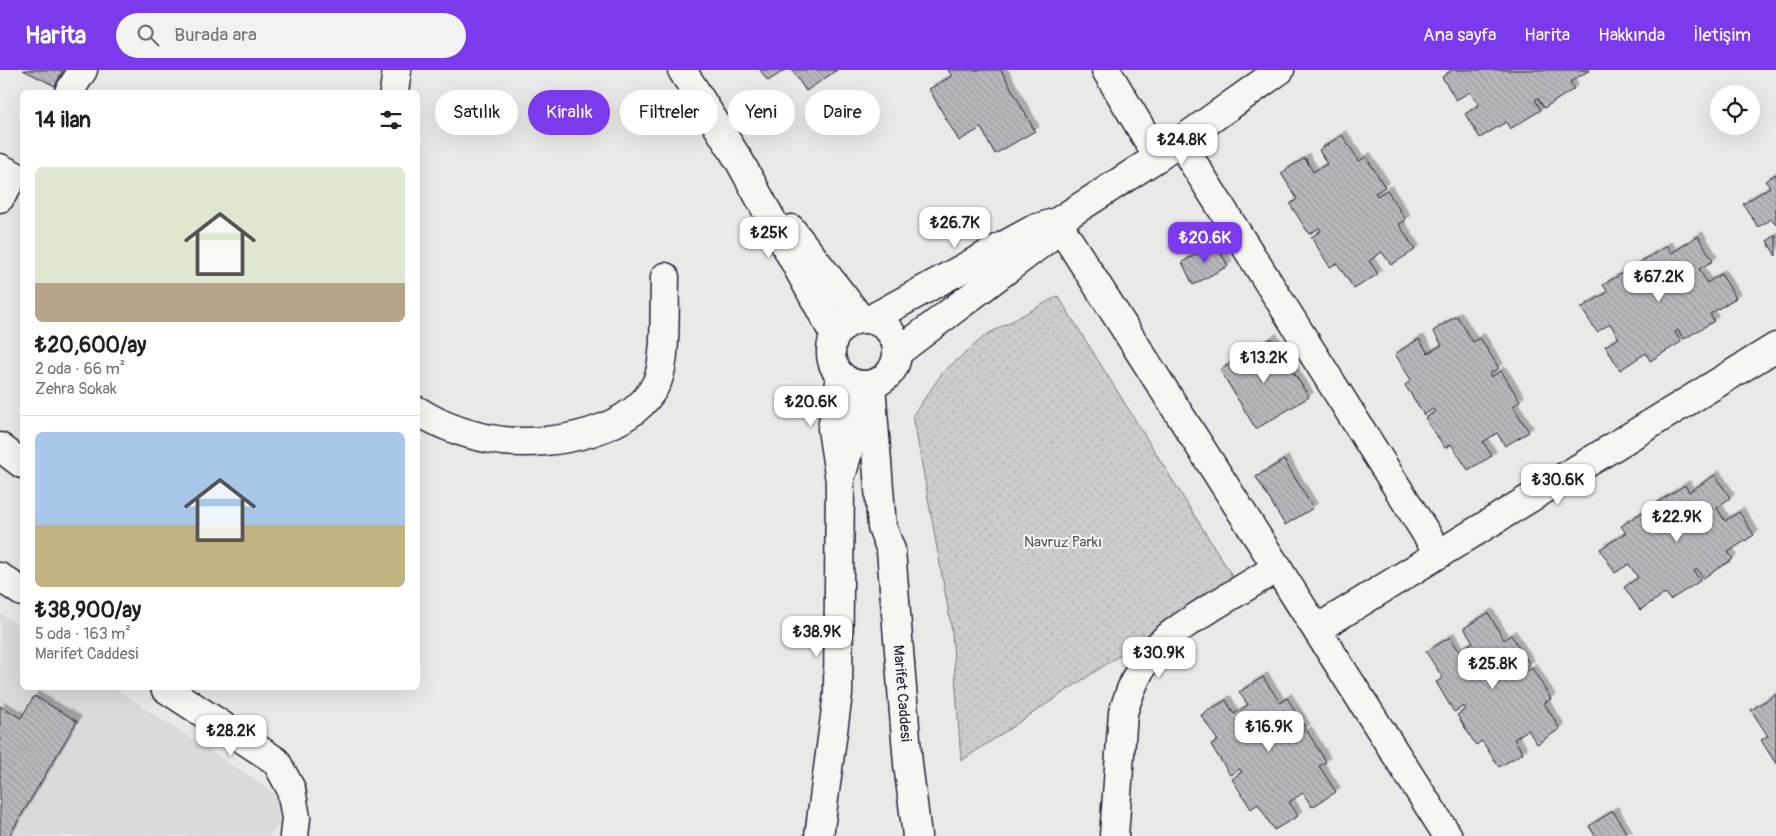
<!DOCTYPE html>
<html lang="tr">
<head>
<meta charset="utf-8">
<style>
	:root { --surface:#fff; --page:#f2f2f2; --text:#202124; --muted:#757577; --line:#e0e0e0; --accent:#7c3aed }
	body { margin:0; font-family:Pangolin,sans-serif; background:var(--page); color:var(--text); height:100vh; display:flex; flex-direction:column; font-size:19px; white-space:nowrap }
	* { box-sizing:border-box; margin:0 }
	p { font-size:16px; color:var(--muted) }
	.icon { flex:none; width:28px; height:28px; fill:none; stroke:currentColor; stroke-width:2; stroke-linecap:round; stroke-linejoin:round }
	.map { position:relative; flex:1; overflow:hidden }
	.side { position:absolute; left:20px; top:20px; width:400px; height:600px; display:flex; flex-direction:column; background:var(--surface); border-radius:8px; box-shadow:0 5px 20px #0002 }
	.side>* { flex:none }
	.banner { position:absolute; left:435px; top:20px; width:475px; height:45px; display:flex; gap:10px }
	.buttons { position:absolute; left:1710px; top:15px; display:grid; gap:10px }
	.buttons a { display:grid; place-items:center; width:50px; height:50px; border-radius:50%; background:var(--surface); box-shadow:0 5px 20px #0002; font-size:25px }
	.price { position:absolute; translate:-50% -42px; padding:0 11px; border-radius:10px; background:#fff; color:#222; font-size:16px; line-height:32px; filter:drop-shadow(0 1px 2px #0008) }
	.price::after { content:''; position:absolute; left:50%; top:30px; width:15px; height:11px; margin-left:-8px; background:inherit; clip-path:polygon(0 0,100% 0,50% 100%) }
	.price.active { background:var(--accent); color:#fff }
	ul { padding:0; list-style:none }
	li { display:grid; align-content:center; gap:10px; height:265px; padding:0 15px }
	li+li { border-top:1px solid var(--line) }
	li span { display:grid; place-items:center; height:155px; border-radius:8px; color:#555 }
	li>.icon { margin-inline-start:auto }
	span .icon { width:90px; height:90px; fill:#fffc; stroke-width:1 }
	li b { font-size:21px }
	h2 { display:flex; justify-content:space-between; align-items:center; height:60px; padding:0 15px; font-size:21px }
	.tag { padding:0 18px; border-radius:22px; background:var(--surface); box-shadow:0 5px 20px #0002; font-size:18px; line-height:45px }
	.tag.active { background:var(--accent); color:#fff }
	header { display:flex; align-items:center; gap:30px; box-sizing:border-box; height:70px; padding:0 25px; background:var(--accent); color:#fff }
	header strong { font-size:24px }
	nav { display:flex; gap:28px; margin-inline-start:auto; font-size:18px }
	.search { width:350px; height:45px; background:var(--page); display:flex; align-items:center; gap:12px; box-sizing:border-box; padding:0 18px; border-radius:28px; color:var(--muted); font-size:19px }
	.map>svg:first-child { display:block }
	.built { fill:#dadada }
	.park { fill:url(#park-dots); stroke:#777784 }
	.building { fill:url(#building-back-hatch); stroke:#22223b; filter:url(#shadow) }
	.lines { fill:none; stroke-linecap:round; stroke-linejoin:round }
	.street-casing { stroke:#22223b; stroke-width:31 }
	.street { stroke:#f6f6f2; stroke-width:28 }
	.labels { text-anchor:middle; stroke-width:4; stroke-linejoin:round; paint-order:stroke }
	.park-label { font-size:15px; fill:#555567; stroke:#f6f6f2 }
	.street-label { font-size:15px; fill:#22223b; stroke:#f6f6f2 }
</style>
</head>
<body>
<header>
<strong>Harita</strong>
<div class="search"><svg class="icon" aria-label="search" viewBox="0 0 24 24"><circle cx="10" cy="10" r="6"/><path d="M15 15l6 6"/></svg>Burada ara</div>
<nav><a>Ana sayfa</a><a>Harita</a><a>Hakkında</a><a>İletişim</a></nav>
</header>
<div class="map">
<svg width="1776" height="766" viewBox="0 0 1776 766">
	<defs>
		<pattern id="park-dots" width="8" height="8" patternUnits="userSpaceOnUse" patternTransform="scale(1.25)"><rect width="8" height="8" fill="#ccccce"/><path d="M2 2h.1M6 6h.1" fill="none" stroke="#afafb2" stroke-width="1.8" stroke-linecap="round"/></pattern>
		<pattern id="building-back-hatch" width="6" height="6" patternUnits="userSpaceOnUse" patternTransform="scale(1.25)"><rect width="6" height="6" fill="#b8b8bc"/><path d="M-1 5l2 2M0 0l6 6M5-1l2 2" fill="none" stroke="#9e9ea2"/></pattern>
		<filter id="shadow"><feDropShadow dx="4.5" dy="-4.5" stdDeviation="0" flood-color="#0004"/></filter>
	</defs>
	<rect width="100%" height="100%" fill="#e9e9e7"/>
	<filter id="ink" filterUnits="userSpaceOnUse"><feTurbulence type="fractalNoise" baseFrequency=".02" numOctaves="2"/><feDisplacementMap in="SourceGraphic" scale="10" xChannelSelector="R" yChannelSelector="G"/><feConvolveMatrix kernelMatrix="1 2 1 2 8 2 1 2 1" color-interpolation-filters="sRGB"/></filter>
	<g filter="url(#ink)">
		<path class="built" d="M0 543 22 558V618H114L279 726 281 752 269 766H0Z"/>
		<path class="park" d="M1058 226 1234 509 961 691 952 561 913 345 943 302 986 265Z"/>
		<path class="building" d="M23 0H63L55 16Z
			M760 0H785L768 11Z
			M792 0H837L806 21Z
			M948 0H1001L1035 61 995 84 981 58 959 71 929 19 952 6Z
			M1452 0H1590L1570 12 1574 19 1544 38 1538 28 1535 30 1541 40 1510 59 1506 52 1480 68 1465 44 1479 35 1470 22 1456 30 1442 7Z
			M1342 65 1359 91 1366 87 1385 117 1375 123 1377 126 1387 120 1406 150 1399 154 1415 180 1391 195 1382 182 1369 191 1378 204 1354 219 1337 193 1330 197 1311 167 1321 161 1319 158 1309 164 1290 134 1297 129 1281 103 1305 88 1313 102 1327 94 1319 80Z
			M1776 104V155L1772 149 1758 157 1743 134 1770 117 1765 111Z
			M1776 165V186L1767 171Z
			M1698 166 1713 191 1699 199 1707 213 1721 204 1736 228 1710 244 1714 251 1684 269 1678 260 1675 262 1681 272 1650 291 1646 283 1620 300 1605 276 1619 268 1610 254 1597 262 1581 238 1608 222 1603 215 1634 196 1640 206 1643 204 1637 194 1667 176 1672 183Z
			M1216 174 1228 196 1193 215 1182 192Z
			M1457 246 1473 272 1480 268 1499 298 1489 304 1491 307 1501 301 1520 331 1513 336 1529 362 1505 376 1497 363 1483 372 1492 386 1468 400 1451 374 1445 378 1425 348 1435 342 1433 339 1424 345 1405 315 1411 310 1395 284 1419 269 1428 283 1442 275 1433 261Z
			M1272 268 1309 327 1256 359 1220 300Z
			M1284 390 1313 438 1285 455 1256 407Z
			M1715 405 1730 428 1717 438 1725 451 1739 442 1754 465 1728 482 1733 489 1703 508 1697 499 1694 501 1700 511 1670 530 1666 523 1640 540 1624 517 1638 508 1629 494 1615 503 1600 479 1626 463 1621 456 1652 436 1658 446 1661 444 1655 434 1685 415 1689 422Z
			M1488 543 1504 570 1511 565 1530 595 1520 601 1522 604 1532 598 1551 629 1544 633 1560 659 1537 674 1528 660 1514 669 1523 683 1499 697 1482 671 1476 675 1457 645 1466 639 1464 636 1454 642 1436 612 1443 608 1426 582 1450 567 1459 581 1473 572 1464 558Z
			M1263 607 1280 633 1287 628 1306 659 1296 664 1298 667 1307 661 1326 692 1319 696 1336 722 1312 737 1303 723 1289 732 1298 746 1274 760 1258 734 1251 739 1232 709 1242 702 1240 699 1230 705 1211 675 1218 671 1201 645 1226 630 1234 644 1248 635 1239 622Z
			M1775 625 1776 626V694L1761 670 1768 666 1751 640Z
			M34 626 77 651 9 766H0V636L21 648Z
			M1613 741 1628 766H1595L1589 756Z"/>
		<g class="lines">
			<defs>
				<g id="street">
					<path d="M682 0 740 92 835 266"/>
					<path d="M1106 0 1158 87"/>
					<path d="M69 22 83 0"/>
					<path d="M394 22 397 0"/>
					<path d="M1180 72 1439 484"/>
					<path d="M0 98 14 105 0 128"/>
					<path d="M1057 152 1448 766"/>
					<path d="M791 159 860 248"/>
					<circle cx="864" cy="282" r="33"/>
					<path d="M871 249 1034 159 1057 152 1158 87 1280 0"/>
					<path d="M898 282 1047 169 1051 162"/>
					<path id="s1" d="M871 315 882 457 891 480 908 694 917 766"/>
					<path d="M418 341C443 357 473 367 503 371 553 376 633 363 657 312 667 289 664 234 665 207"/>
					<path d="M0 377 22 394"/>
					<path d="M843 400 852 367 860 315"/>
					<path d="M0 507 22 522"/>
					<path d="M1317 559 1776 277"/>
					<path d="M165 618 276 691 291 719 296 748 294 766"/>
					<path d="M819 766 838 624 840 411 832 359 841 306"/>
					<path d="M1114 766 1123 643C1129 623 1136 604 1148 587 1166 564 1191 551 1215 535 1236 523 1257 510 1278 497"/>
				</g>
			</defs>
			<use href="#street" class="street-casing"/>
			<use href="#street" class="street"/>
		</g>
	</g>
	<g class="labels">
		<g class="park-label">
			<text x="1063" y="477">Navruz Parkı</text>
		</g>
		<g class="street-label">
			<text dy="5" stroke="none"><textPath href="#s1" startOffset="311">Marifet Caddesi</textPath></text>
		</g>
	</g>
</svg>
<div class="buttons">
<a><svg class="icon" aria-label="locate" viewBox="0 0 24 24"><circle cx="12" cy="12" r="6"/><path d="M12 2v4M12 18v4M2 12h4M18 12h4"/></svg></a>
</div>
<b class="price" style="left:1182px;top:96px">₺24.8K</b>
<b class="price" style="left:955px;top:179px">₺26.7K</b>
<b class="price" style="left:769px;top:189px">₺25K</b>
<b class="price active" style="left:1205px;top:194px">₺20.6K</b>
<b class="price" style="left:1659px;top:233px">₺67.2K</b>
<b class="price" style="left:1264px;top:314px">₺13.2K</b>
<b class="price" style="left:811px;top:358px">₺20.6K</b>
<b class="price" style="left:1558px;top:436px">₺30.6K</b>
<b class="price" style="left:1677px;top:473px">₺22.9K</b>
<b class="price" style="left:817px;top:588px">₺38.9K</b>
<b class="price" style="left:1159px;top:609px">₺30.9K</b>
<b class="price" style="left:1493px;top:620px">₺25.8K</b>
<b class="price" style="left:1269px;top:683px">₺16.9K</b>
<b class="price" style="left:231px;top:687px">₺28.2K</b>
<div class="banner">
<a class="tag">Satılık</a>
<a class="tag active">Kiralık</a>
<a class="tag">Filtreler</a>
<a class="tag">Yeni</a>
<a class="tag">Daire</a>
</div>
<section class="side">
<h2>14 ilan<svg class="icon" aria-label="filters" viewBox="0 0 24 24"><path d="M4 7h16M4 17h16"/><circle cx="9" cy="7" r="2"/><circle cx="15" cy="17" r="2"/></svg></h2>
<ul>
<li><span style="background:linear-gradient(#dfe7d0 75%,#b9a48a 0)"><svg class="icon" aria-label="home" viewBox="0 0 24 24"><path d="M3 11l9-7 9 7M6 9v11h12V9"/></svg></span><div><b>₺20,600/ay</b><p>2 oda · 66 m²</p><p>Zehra Sokak</p></div></li>
<li><span style="background:linear-gradient(#a9c7e8 60%,#c2b280 0)"><svg class="icon" aria-label="home" viewBox="0 0 24 24"><path d="M3 11l9-7 9 7M6 9v11h12V9"/></svg></span><div><b>₺38,900/ay</b><p>5 oda · 163 m²</p><p>Marifet Caddesi</p></div></li>
</ul>
</section>
</div>
</body>
</html>
